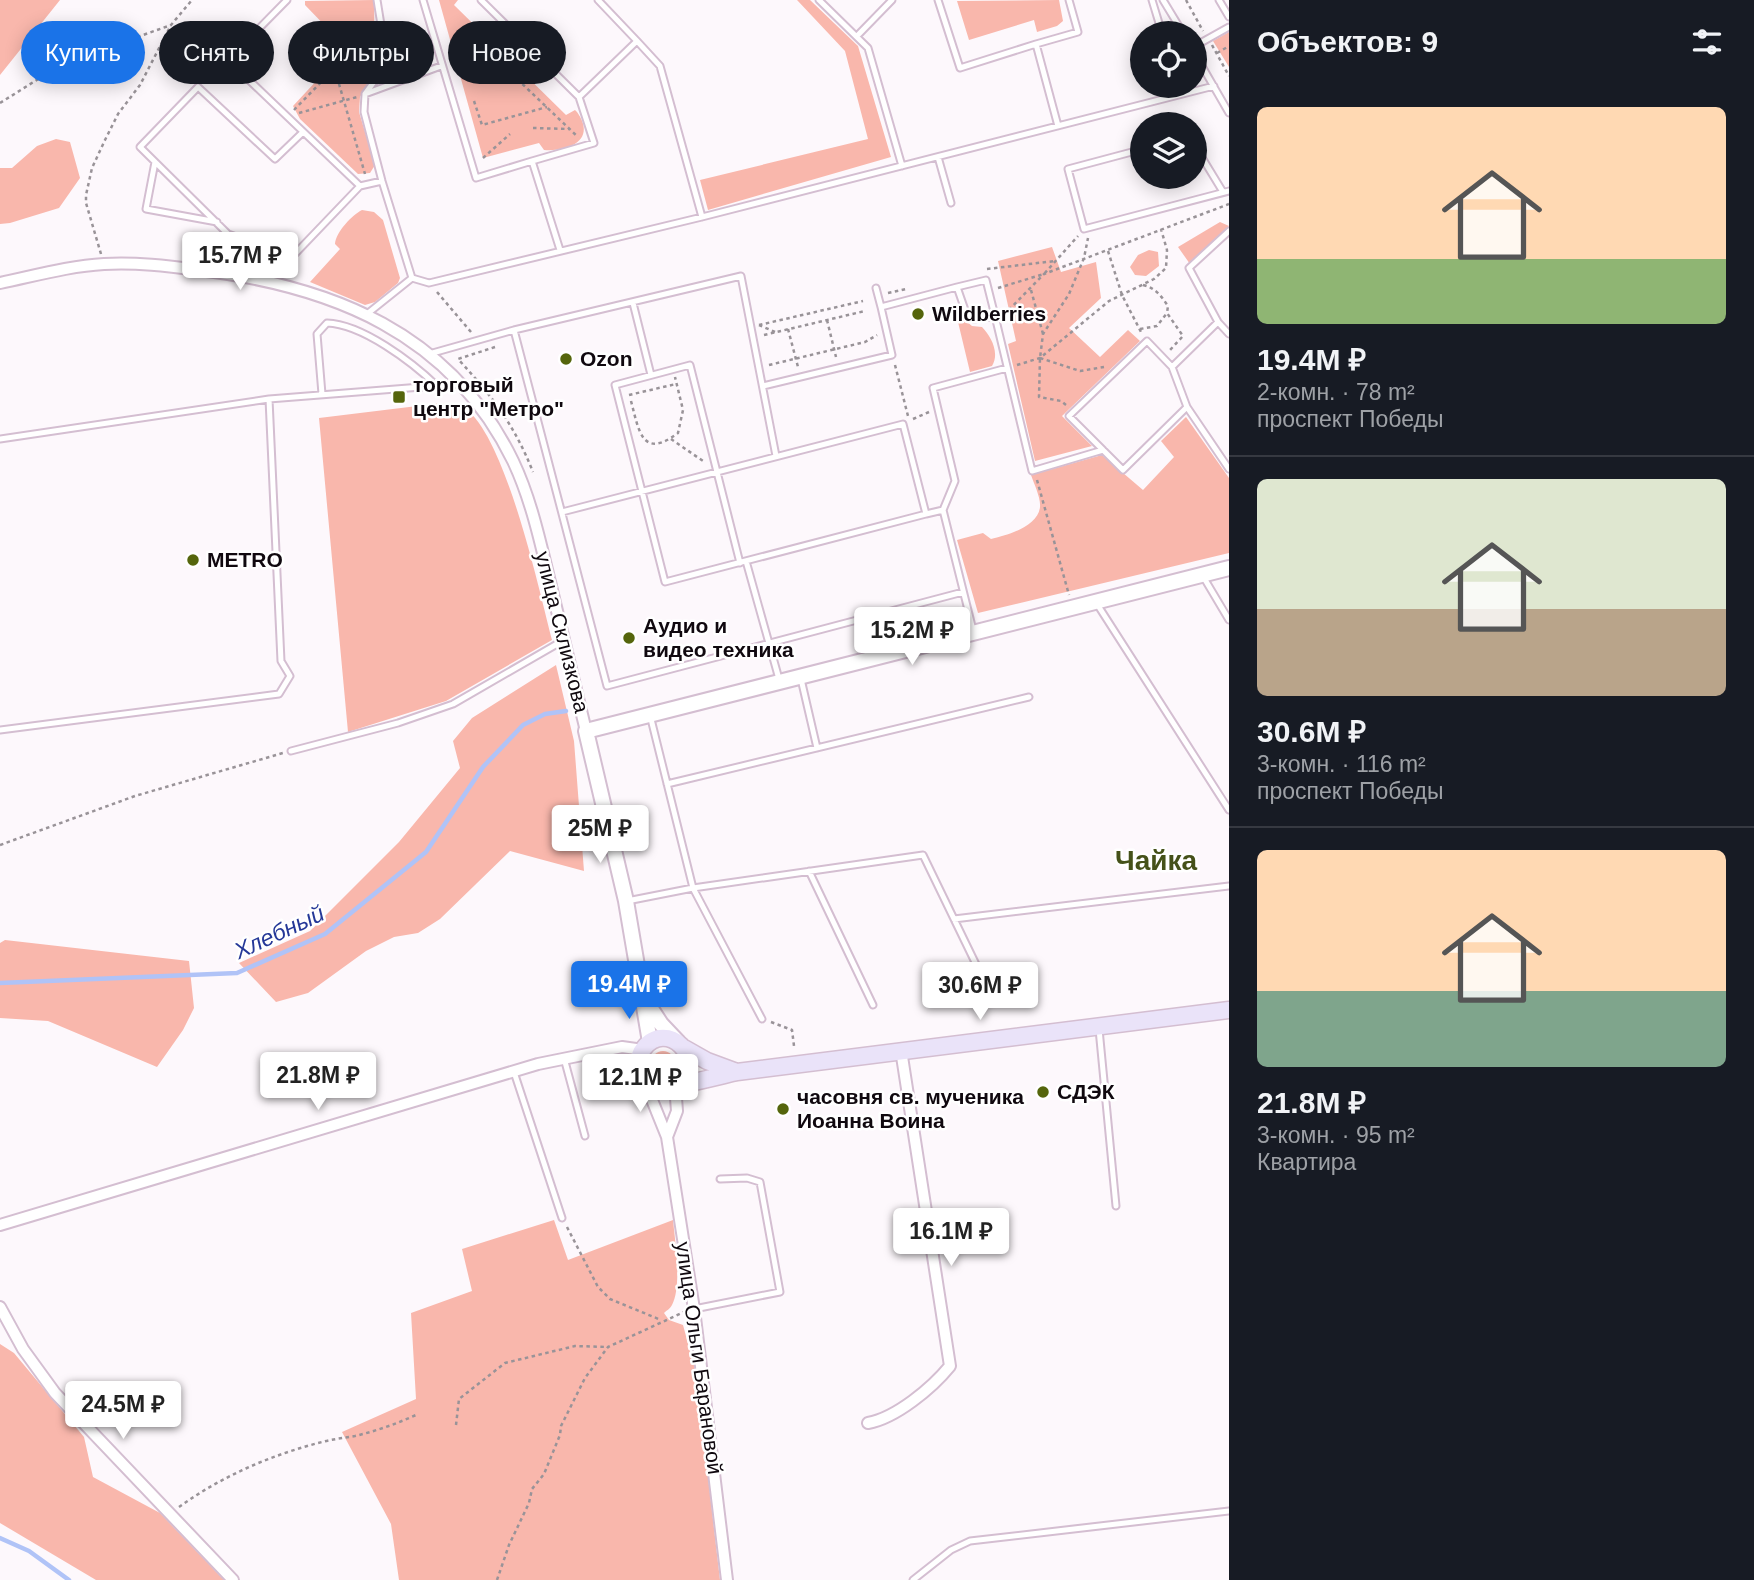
<!DOCTYPE html>
<html lang="ru">
<head>
<meta charset="utf-8">
<style>
	:root { --surface:#171b24; --page:#242831; --text:#f1f3f6; --muted:#9ea1a6; --line:#363941; --accent:#1a73e8 }
	body { margin:0; font-family:Helvetica,sans-serif; background:var(--page); color:var(--text); height:100vh; display:flex; flex-direction:column; font-size:26px; white-space:nowrap }
	* { box-sizing:border-box; margin:0 }
	p { font-size:23px; color:var(--muted) }
	.icon { flex:none; width:38px; height:38px; fill:none; stroke:currentColor; stroke-width:2; stroke-linecap:round; stroke-linejoin:round }
	.map { position:relative; flex:1; overflow:hidden }
	.sheet { display:flex; flex-direction:column; background:var(--surface); width:525px }
	.sheet>* { flex:none }
	.hud { position:absolute; left:21px; top:21px; width:665px; height:63px; display:flex; gap:14px }
	.buttons { position:absolute; left:1130px; top:21px; display:grid; gap:14px }
	.buttons a { display:grid; place-items:center; width:77px; height:77px; border-radius:50%; background:var(--surface); box-shadow:0 4px 18px #0003; font-size:35px }
	.price { position:absolute; translate:-50% -60px; padding:0 16px; border-radius:7px; background:#fff; color:#222; font-size:23px; line-height:46px; filter:drop-shadow(0 2px 4px #0008) }
	.price::after { content:''; position:absolute; left:50%; top:42px; width:21px; height:16px; margin-left:-10px; background:inherit; clip-path:polygon(0 0,100% 0,50% 100%) }
	.price.on { background:var(--accent); color:#fff }
	ul { padding:0; list-style:none }
	li { display:grid; align-content:center; gap:14px; height:371px; padding:0 28px }
	li+li { border-top:2px solid var(--line) }
	li span { display:grid; place-items:center; height:217px; border-radius:10px; color:#555 }
	li>.icon { margin-inline-start:auto }
	span .icon { width:126px; height:126px; fill:#fffc; stroke-width:1 }
	li b { font-size:30px }
	h2 { display:flex; justify-content:space-between; align-items:center; height:84px; padding:0 28px; font-size:30px }
	.tag { padding:0 24px; border-radius:32px; background:var(--surface); box-shadow:0 4px 18px #0003; font-size:24px; line-height:63px }
	.tag.on { background:var(--accent); color:#fff }
	main { display:flex; flex:1; min-height:0 }
	.map>svg:first-child { display:block }
	.green { fill:#f9b7ac }
	.lines { fill:none; stroke-linecap:round; stroke-linejoin:round }
	.stream { stroke:#b0c3f7; stroke-width:4.5 }
	.service-casing { stroke:#d4bed1; stroke-width:9 }
	.minor-casing { stroke:#d4bed1; stroke-width:14 }
	.tertiary-casing { stroke:#d4bed1; stroke-width:18 }
	.secondary-casing { stroke:#d4bed1; stroke-width:19 }
	.path { stroke:#999398; stroke-width:2.5; stroke-dasharray:3.5 3.5; stroke-linecap:butt }
	.service { stroke:#fff; stroke-width:5 }
	.minor { stroke:#fff; stroke-width:10 }
	.tertiary { stroke:#fff; stroke-width:14 }
	.secondary { stroke:#eae3f9; stroke-width:16 }
	.poi-dot { fill:#55650c; stroke:#fff; stroke-width:2.5 }
	.labels { text-anchor:middle; stroke-width:5; stroke-linejoin:round; paint-order:stroke }
	.poi-label { font-size:21px; font-weight:bold; fill:#10090f; stroke:#fff; text-anchor:start }
	.street-label { font-size:21px; fill:#10090f; stroke:#fff }
	.water-label { font-size:23px; font-style:italic; fill:#253898; stroke:#fff }
	.district-label { font-size:28px; font-weight:bold; fill:#455119; stroke:#fff }
</style>
</head>
<body>
<main>
<div class="map">
<svg width="1229" height="1580" viewBox="0 0 1229 1580">
	<rect width="100%" height="100%" fill="#fdf8fc"/>
	<path class="green" d="M0 0H60L0 75Z
		M374 0 375 70 360 97 359 112 375 165 370 173 358 174 300 119 293 106 333 63 332 33 305 5V1Z
		M439 0H458L454 5 566 115 575 110 577 112C597 140 569 152 544 150L539 143 483 158Z
		M797 0H810L858 46 891 157 708 210 700 180 868 139 845 51Z
		M1059 0 1063 21 1057 26 1037 32 1034 20 969 40 957 1Z
		M1229 32V67L1213 41Z
		M412 41 419 64 401 70 394 47Z
		M56 139 70 142 80 178 59 208 10 223 0 224V168H12L37 146Z
		M362 210 374 212 383 220 400 278 398 283 375 302 365 305 310 282 340 249 335 244C336 232 352 215 362 210Z
		M1220 222 1229 226 1190 264 1178 247Z
		M1052 247 1061 272 1096 262 1101 298 1069 328 1100 357 1128 330 1140 341 1062 416 1092 446 1035 461 1008 344 1016 341 998 261Z
		M1149 250 1158 252 1159 266 1146 276 1135 275 1130 267 1138 255Z
		M966 321 972 326 982 327C991 336 1000 353 992 366L970 372 958 322Z
		M442 403C448 404 457 404 463 407 505 432 539 590 552 640L446 701 348 732 319 418Z
		M1186 417 1229 478V553L978 613 957 540 983 533 991 539C1007 535 1038 527 1040 507 1041 498 1034 484 1031 475L1102 455 1143 490 1174 457 1161 441Z
		M556 665 574 741 584 871 510 851 440 919 418 933 394 937 366 951 308 993 276 1002 239 963 310 931 399 842 460 768 453 741 472 718Z
		M5 940 189 961 194 1008 183 1030 157 1067 48 1021 0 1018V943Z
		M651 1063a12 12 0 1 1 24 0a12 12 0 1 1-24 0Z
		M554 1220 568 1260 673 1220C675 1240 682 1287 672 1305 670 1309 667 1310 664 1313L669 1320 683 1325 696 1373 720 1580H399L391 1524 342 1432 416 1399 411 1313 472 1291 462 1249Z
		M0 1344 14 1353 84 1437 93 1477 160 1513 224 1580H96L0 1523Z"/>
	<g class="lines">
		<path class="stream" d="M0 983 237 973 325 934 426 852 483 767 523 725 545 714 566 711
			M0 1538 29 1551 69 1580"/>
		<defs>
			<path id="service" d="M287 0 228 60 360 186 292 257 228 234 140 147 198 87 275 159 303 132
				M377 0 382 31 381 72 365 94 364 112 382 181 412 278
				M423 0 476 178 532 161 560 250
				M481 0 579 97 637 41 598 0
				M819 0 868 48 902 166
				M938 0 960 68 1036 44 1058 126
				M1152 0 1162 33
				M1163 0 1183 33
				M1219 0 1229 17
				M857 36 892 0
				M637 41 660 66 702 217
				M1036 44 1078 32 1069 0
				M1195 46 1229 27
				M1195 54 1229 113
				M365 94 441 66
				M1195 146 1223 192
				M1143 149 1068 169 1084 229 1229 191
				M938 157 951 203
				M532 161 594 143 579 97
				M155 162 146 209 217 222
				M360 186 382 181
				M957 287 986 280 995 316
				M876 288 881 307
				M633 303 651 375
				M367 314 412 278 429 283 702 217 1214 86
				M1218 322 1189 268 1229 231
				M514 330 607 686 963 592
				M1147 341 1172 367 1187 407 1123 470 1069 416Z
				M429 354 514 330 741 276 776 456
				M1172 367 1218 322 1229 334
				M763 386 892 355 881 307 957 287 965 310 974 319 995 316 1032 471 1103 450
				M322 394 317 334 327 323C362 324 412 362 437 386
				M1187 407 1229 469
				M0 439 269 399 459 384
				M562 512 903 424 926 514
				M746 561 779 679
				M740 563 690 365 615 385 665 582 926 514 943 510
				M1204 578 1229 620
				M1097 604 1229 810
				M973 630 943 510 955 481 933 388 1007 368
				M801 679 817 748
				M650 715 693 888 762 1019
				M0 730 279 694 290 676 281 661 269 399
				M291 751 398 723 453 704 564 640
				M667 784 1029 697
				M809 871 873 1005
				M627 901 693 888 923 855 986 985
				M954 919 1229 886
				M1099 1029 1116 1206
				M564 1058 585 1136
				M514 1072 562 1218
				M694 1309 780 1292 760 1182 747 1178 720 1179
				M913 1580 951 1550 970 1541 1229 1511"/>
			<path id="minor" d="M0 283C34 276 69 266 104 264 135 262 168 266 199 270 332 286 451 333 513 461 531 499 540 541 550 582 562 631 574 681 586 731
				M644 1080 667 1137 694 1309 727 1580
				M667 1137 677 1111 675 1085
				M0 1225 538 1064 622 1047 643 1050
				M0 1307 23 1349 55 1393 233 1580
				M868 1423C896 1418 932 1388 950 1366L901 1050"/>
			<path id="tertiary" d="M646 1001 661 1024 678 1042
				M650 1042 626 901 586 731 1229 568"/>
			<path id="secondary" d="M684 1048 707 1061 734 1071
				M677 1084C709 1058 666 1019 644 1048 639 1054 638 1061 639 1068 641 1077 648 1085 657 1087 666 1090 723 1075 737 1072L1229 1010"/>
		</defs>
		<use href="#service" class="service-casing"/>
		<use href="#minor" class="minor-casing"/>
		<use href="#tertiary" class="tertiary-casing"/>
		<use href="#secondary" class="secondary-casing"/>
		<path class="path" d="M1186 0 1203 31
			M451 43 473 37 578 137
			M1212 45 1229 76
			M1217 53 1229 46
			M334 71a8 8 0 1 1 16 0a8 8 0 1 1-16 0Z
			M337 77 365 174
			M474 101 482 125 547 107
			M0 103 83 51 129 40 171 25 192 0
			M294 110 337 66
			M299 113 357 97
			M533 128 569 129
			M483 158 510 134
			M1108 251 1122 295 1141 332
			M101 254 86 203V195L92 168 105 140 118 114 140 85 171 25
			M987 269 1055 261
			M1143 285C1156 288 1161 296 1168 306L1167 313 1183 336 1170 350
			M998 288 1044 274 1078 236
			M1031 290 1043 334
			M437 292 471 332
			M888 293 906 289
			M1004 315 1044 274 1229 204
			M827 320 836 357
			M759 325 863 301
			M759 325 775 332
			M788 329 798 367
			M1140 329 1157 326 1167 313
			M764 335 865 311
			M495 347 458 359C492 396 514 424 533 472
			M1040 358 1080 371 1104 367
			M769 365 865 342 877 335
			M895 365 908 416
			M1017 365 1040 358 1109 301 1154 279 1166 268 1167 250 1161 229
			M629 395 676 384
			M631 401C639 431 642 460 678 433L683 410 675 377
			M1066 405 1061 401 1039 397 1040 358 1043 334 1069 294 1084 258 1088 238
			M913 419 929 412
			M671 439 703 461
			M1037 480 1069 595
			M0 845 135 796 283 753
			M771 1022 792 1030 794 1046
			M567 1227 598 1287 610 1299 661 1320
			M456 1425 459 1399 505 1363 575 1346 608 1347
			M179 1507C222 1476 271 1455 322 1442 333 1439 344 1438 355 1436 376 1431 396 1424 416 1415
			M497 1580 509 1545 529 1503 532 1489 544 1474 560 1435 561 1426 585 1378 608 1347 684 1312"/>
		<use href="#service" class="service"/>
		<use href="#minor" class="minor"/>
		<use href="#tertiary" class="tertiary"/>
		<use href="#secondary" class="secondary"/>
	</g>
	<g class="poi-dot">
		<circle cx="918" cy="314" r="7"/>
		<circle cx="566" cy="359" r="7"/>
		<rect x="392" y="390" width="14" height="14" rx="3.5"/>
		<circle cx="193" cy="560" r="7"/>
		<circle cx="629" cy="638" r="7"/>
		<circle cx="1043" cy="1092" r="7"/>
		<circle cx="783" cy="1109" r="7"/>
	</g>
	<g class="labels">
		<g class="poi-label">
			<text x="932" y="321">Wildberries</text>
			<text x="580" y="366">Ozon</text>
			<text x="413" y="392">торговый<tspan x="413" dy="24">центр "Метро"</tspan></text>
			<text x="207" y="567">METRO</text>
			<text x="643" y="633">Аудио и<tspan x="643" dy="24">видео техника</tspan></text>
			<text x="1057" y="1099">СДЭК</text>
			<text x="797" y="1104">часовня св. мученика<tspan x="797" dy="24">Иоанна Воина</tspan></text>
		</g>
		<g class="street-label">
			<text transform="translate(562 632) rotate(76)" y="7">улица Склизкова</text>
			<text transform="translate(699 1358) rotate(82)" y="7">улица Ольги Барановой</text>
		</g>
		<g class="water-label">
			<text transform="translate(279 932) rotate(-25)" y="8">Хлебный</text>
		</g>
		<g class="district-label">
			<text x="1156" y="870">Чайка</text>
		</g>
	</g>
</svg>
<div class="buttons">
<a><svg class="icon" aria-label="locate" viewBox="0 0 24 24"><circle cx="12" cy="12" r="6"/><path d="M12 2v4M12 18v4M2 12h4M18 12h4"/></svg></a>
<a><svg class="icon" aria-label="layers" viewBox="0 0 24 24"><path d="M12 4l9 5-9 5-9-5zM3 14l9 5 9-5"/></svg></a>
</div>
<b class="price" style="left:240px;top:292px">15.7M ₽</b>
<b class="price" style="left:912px;top:667px">15.2M ₽</b>
<b class="price" style="left:600px;top:865px">25M ₽</b>
<b class="price on" style="left:629px;top:1021px">19.4M ₽</b>
<b class="price" style="left:980px;top:1022px">30.6M ₽</b>
<b class="price" style="left:318px;top:1112px">21.8M ₽</b>
<b class="price" style="left:640px;top:1114px">12.1M ₽</b>
<b class="price" style="left:951px;top:1268px">16.1M ₽</b>
<b class="price" style="left:123px;top:1441px">24.5M ₽</b>
<div class="hud">
<a class="tag on">Купить</a>
<a class="tag">Снять</a>
<a class="tag">Фильтры</a>
<a class="tag">Новое</a>
</div>
</div>
<section class="sheet">
<h2>Объектов: 9<svg class="icon" aria-label="filters" viewBox="0 0 24 24"><path d="M4 7h16M4 17h16"/><circle cx="9" cy="7" r="2"/><circle cx="15" cy="17" r="2"/></svg></h2>
<ul>
<li><span style="background:linear-gradient(#ffd9b3 70%,#8fb573 0)"><svg class="icon" aria-label="home" viewBox="0 0 24 24"><path d="M3 11l9-7 9 7M6 9v11h12V9"/></svg></span><div><b>19.4M ₽</b><p>2-комн. · 78 m²</p><p>проспект Победы</p></div></li>
<li><span style="background:linear-gradient(#dfe7d0 60%,#b9a48a 0)"><svg class="icon" aria-label="home" viewBox="0 0 24 24"><path d="M3 11l9-7 9 7M6 9v11h12V9"/></svg></span><div><b>30.6M ₽</b><p>3-комн. · 116 m²</p><p>проспект Победы</p></div></li>
<li><span style="background:linear-gradient(#ffd9b3 65%,#7fa58c 0)"><svg class="icon" aria-label="home" viewBox="0 0 24 24"><path d="M3 11l9-7 9 7M6 9v11h12V9"/></svg></span><div><b>21.8M ₽</b><p>3-комн. · 95 m²</p><p>Квартира</p></div></li>
</ul>
</section>
</main>
</body>
</html>
